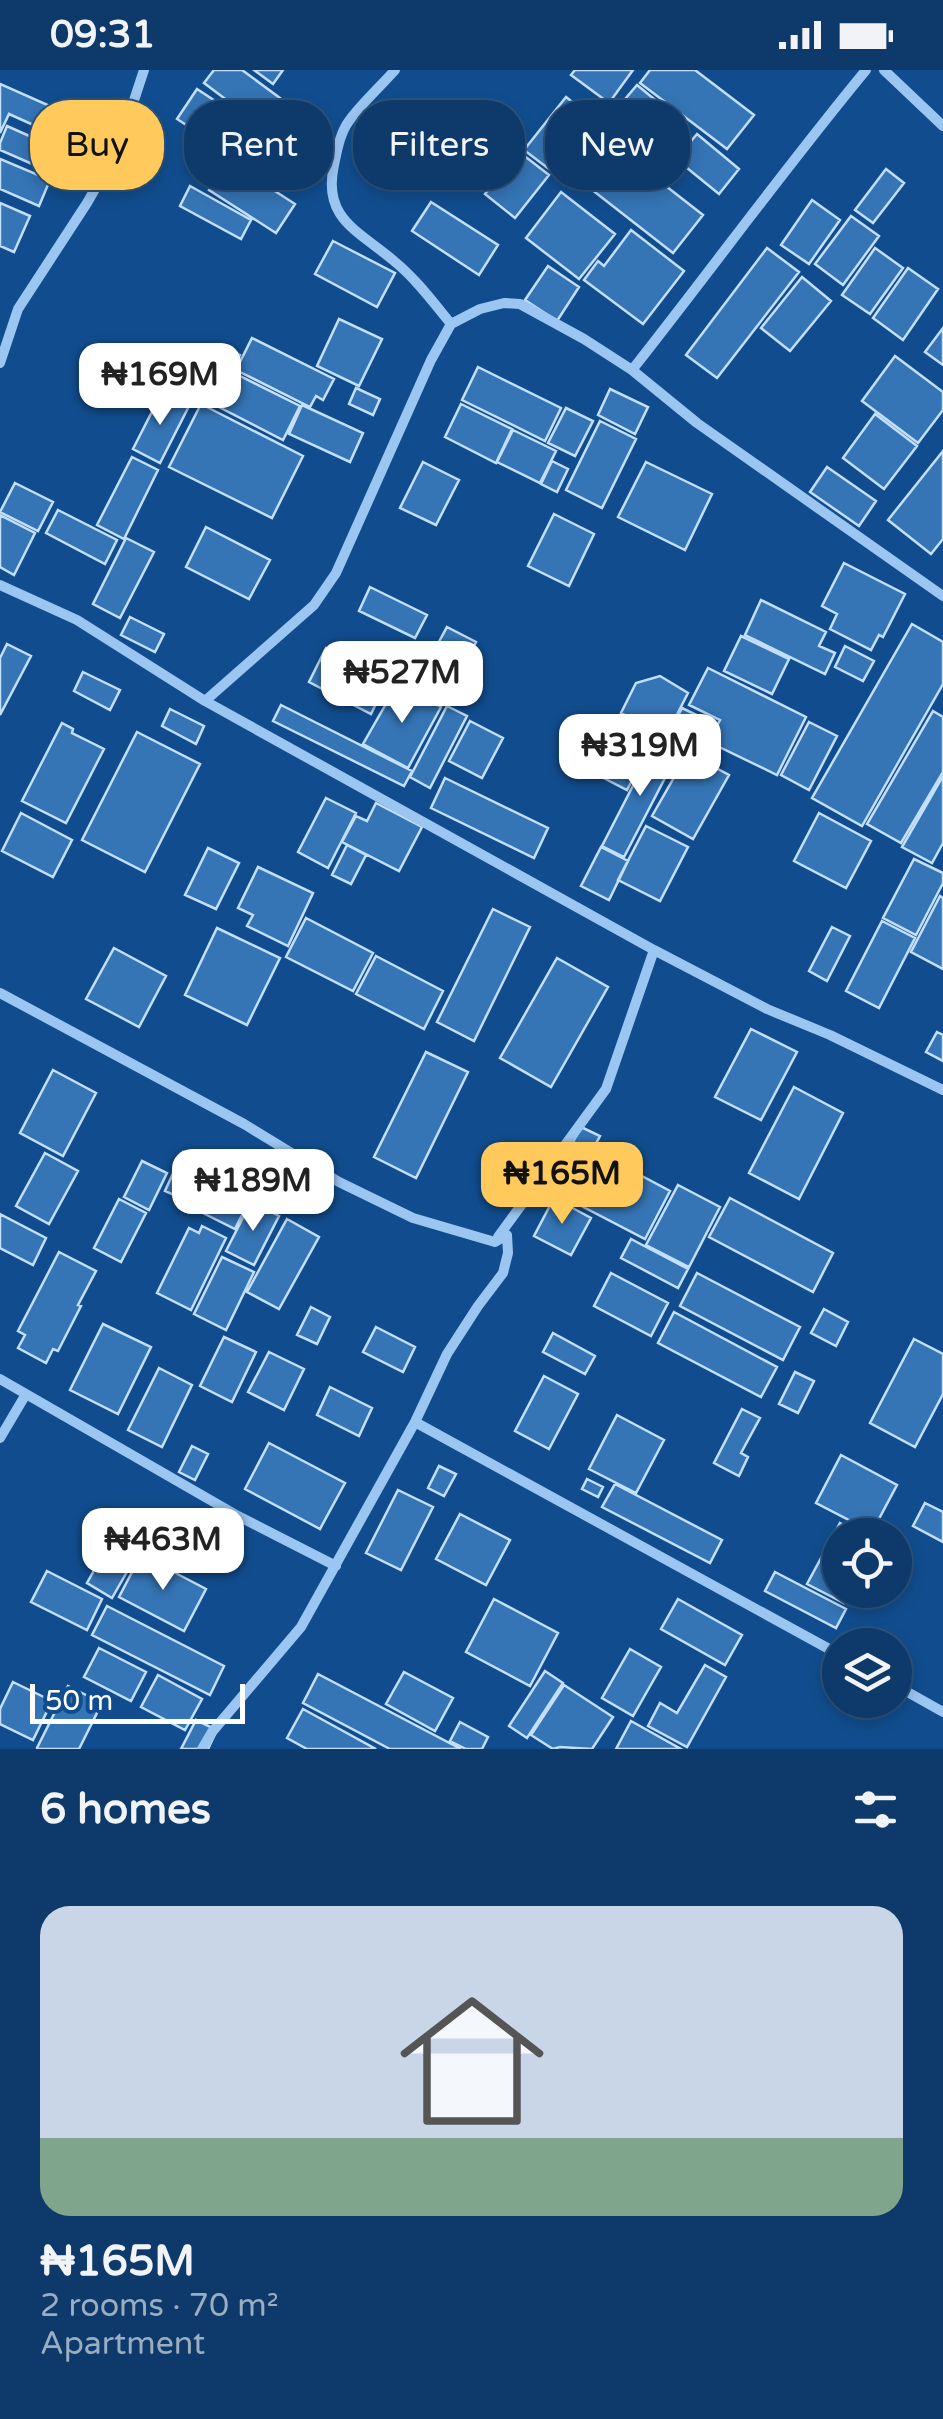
<!DOCTYPE html>
<html lang="en">
<head>
<meta charset="utf-8">
<style>
	:root { --surface:#0d3a6a; --page:#164170; --text:#f1f3f6; --muted:#9aadc1; --line:#2d547e; --accent:#ffc95b }
	body { margin:0; font-family:"Varela Round",sans-serif; background:var(--page); color:var(--text); height:100vh; display:flex; flex-direction:column; font-size:38px; white-space:nowrap }
	* { box-sizing:border-box; margin:0 }
	p { font-size:32px; color:var(--muted) }
	.icon { flex:none; width:55px; height:55px; fill:none; stroke:currentColor; stroke-width:2; stroke-linecap:round; stroke-linejoin:round }
	.map { position:relative; height:1679px; overflow:hidden }
	.side { display:flex; flex-direction:column; background:var(--surface); flex:1 }
	.side>* { flex:none }
	.top-card { position:absolute; left:30px; top:30px; width:885px; height:90px; display:flex; gap:20px }
	.fabs { position:absolute; left:822px; top:1448px; display:grid; gap:20px }
	.fabs a { display:grid; place-items:center; width:90px; height:90px; border-radius:50%; background:var(--surface); box-shadow:0 5px 15px #0003,0 0 0 2px var(--line); font-size:50px }
	.scale { position:absolute; left:30px; bottom:25px; width:215px; box-sizing:border-box; padding-left:10px; border:5px solid #fff; border-top:0; font-size:28px; line-height:35px; white-space:nowrap; color:#fff; -webkit-text-stroke:8px #114d8e; paint-order:stroke }
	.price { position:absolute; translate:-50% -85px; padding:0 22px; border-radius:20px; background:#fff; color:#222; font-size:32px; line-height:65px; filter:drop-shadow(0 2px 5px #0008) }
	.price::after { content:''; position:absolute; left:50%; top:60px; width:30px; height:22px; margin-left:-15px; background:inherit; clip-path:polygon(0 0,100% 0,50% 100%) }
	.price.active { background:var(--accent); color:#111 }
	ul { padding:0; list-style:none }
	li { display:grid; align-content:center; gap:20px; height:530px; padding:0 40px }
	li span { display:grid; place-items:center; height:310px; border-radius:30px; color:#555 }
	li>.icon { margin-inline-start:auto }
	span .icon { width:180px; height:180px; fill:#fffc; stroke-width:1 }
	li b { font-size:42px }
	h2 { display:flex; justify-content:space-between; align-items:center; height:120px; padding:0 40px; font-size:42px }
	.pill { padding:0 35px; border-radius:40px; background:var(--surface); box-shadow:0 5px 15px #0003,0 0 0 2px var(--line); font-size:35px; line-height:90px }
	.pill.active { background:var(--accent); color:#111 }
	.status { display:flex; justify-content:space-between; align-items:center; height:70px; padding:0 50px; background:var(--surface); direction:ltr }
	.status svg { height:28px; fill:currentColor }
	.map>svg:first-child { display:block }
	.building { fill:#3574b5; stroke:#c2dffd; stroke-width:2.5 }
	.lines { fill:none; stroke-linecap:round; stroke-linejoin:round }
	.minor { stroke:#9bc6f2; stroke-width:10 }
</style>
</head>
<body>
<div class="status"><b>09:31</b><svg viewBox="0 0 49 12"><path d="M0 12V9h3v3zM5 12V6h3v6zM10 12V3h3v9zM15 12V0h3v12zM26 1h20v11H26zM47 4h2v5h-2z"/></svg></div>
<div class="map">
<svg width="943" height="1679" viewBox="0 0 943 1679">
	<rect width="100%" height="100%" fill="#114d8e"/>
	<path class="building" d="M214 0H242L280 28 260 55 204 13Z
		M254 0H283L273 14Z
		M575 0H633L609 33 571 5Z
		M650 0H695L754 45 727 79 640 13Z
		M0 14 79 49 69 71 9 44 0 63Z
		M637 15 687 56 666 81 615 41Z
		M197 19 276 71 257 101 177 49Z
		M566 27 594 49 553 102 524 80Z
		M606 43 623 56 577 114 560 101Z
		M7 56 65 82 55 104 0 80V73Z
		M697 64 739 99 719 124 676 89Z
		M612 74 703 145 673 183 582 112Z
		M518 81 549 105 515 148 485 124Z
		M0 89 50 110 39 136 0 119Z
		M227 90 295 134 276 163 209 120Z
		M886 99 904 113 873 153 855 140Z
		M190 116 251 150 241 169 180 136Z
		M561 122 615 164 579 209 526 168Z
		M812 130 840 150 809 194 781 175Z
		M431 132 498 175 479 205 412 161Z
		M0 133 30 146 14 182 0 176Z
		M851 146 879 166 843 215 815 194Z
		M631 160 684 201 643 254 584 210 598 191 604 196Z
		M333 171 395 203 377 237 315 204Z
		M767 178 799 202 717 308 686 285Z
		M875 178 903 198 870 244 842 225Z
		M548 196 579 217 557 251 525 230Z
		M908 198 938 219 903 270 873 248Z
		M802 207 831 231 790 281 761 258Z
		M339 249 382 269 359 316 317 296Z
		M943 258V295L925 282Z
		M252 268 334 309 323 330 316 326 310 337 236 300Z
		M226 278 240 285 234 297 220 290Z
		M895 286 943 322V340L918 373 862 331Z
		M213 296 229 304 213 336 196 327Z
		M478 297 561 338 545 371 462 330Z
		M232 302 300 336 283 370 215 335Z
		M356 318 380 329 373 345 349 334Z
		M610 319 648 337 635 364 598 345Z
		M161 324 188 338 160 393 133 379Z
		M201 334 303 386 272 448 169 397Z
		M461 334 512 359 496 393 445 367Z
		M302 335 363 363 350 392 289 364Z
		M566 338 593 351 575 386 548 373Z
		M875 344 917 376 884 419 843 388Z
		M600 351 636 369 602 438 566 420Z
		M513 360 556 381 540 413 497 392Z
		M943 381V469L931 484 888 450Z
		M132 387 158 400 124 469 97 455Z
		M552 391 568 399 557 422 541 414Z
		M423 392 459 410 436 455 400 438Z
		M646 392 712 424 685 480 618 447Z
		M827 397 876 431 859 456 810 422Z
		M15 413 53 432 38 461 0 442Z
		M58 440 117 470 105 494 46 463Z
		M554 444 594 464 569 516 528 496Z
		M0 445 35 463 14 505 0 497Z
		M206 457 270 490 249 529 186 497Z
		M126 468 154 482 120 548 93 534Z
		M844 493 905 524 883 567 879 565 871 580 830 559 837 544 822 536Z
		M370 517 427 545 415 568 359 541Z
		M761 530 826 562 819 576 835 583 825 604 745 565Z
		M130 547 164 564 155 582 121 565Z
		M912 554 943 572V614L862 756 812 728Z
		M447 557 476 572 444 633 414 618Z
		M741 566 789 589 772 624 724 601Z
		M7 574 31 586 0 645V588Z
		M845 576 874 591 863 611 835 597Z
		M326 578 388 609 371 644 309 612Z
		M708 598 806 647 777 705 709 672 720 650 689 635Z
		M83 602 120 620 110 640 74 621Z
		M660 606 688 623 666 666 621 643 636 613Z
		M398 613 441 637 408 698 363 674Z
		M281 635 412 701 404 716 273 651Z
		M447 636 467 646 430 718 410 707Z
		M682 638 713 653 702 674 672 658Z
		M170 639 204 656 196 674 162 656Z
		M933 641 943 647V702L901 773 867 754Z
		M623 647 656 664 627 720 594 703Z
		M470 651 503 668 482 708 449 691Z
		M809 652 837 666 809 720 781 705Z
		M62 653 73 659 72 663 104 679 66 753 22 731Z
		M137 662 200 694 145 802 82 770Z
		M656 671 678 683 624 787 602 776Z
		M688 683 729 705 693 769 652 746Z
		M943 706V773L932 793 902 777Z
		M445 708 548 758 534 788 431 738Z
		M326 728 356 743 328 798 298 782Z
		M376 733 422 757 399 801 342 772 356 746 367 751Z
		M21 743 72 770 53 807 2 781Z
		M819 743 871 771 846 818 794 791Z
		M646 756 688 777 660 831 618 810Z
		M347 775 366 785 351 814 332 805Z
		M601 777 628 791 609 830 581 816Z
		M208 778 239 793 216 839 185 825Z
		M914 789 943 803V813L916 865 883 848Z
		M258 797 313 823 288 876 247 856 253 845 238 838Z
		M940 826 943 828V899L911 882Z
		M493 839 530 857 474 971 437 952Z
		M306 848 373 883 353 921 286 887Z
		M882 851 915 868 879 938 846 921Z
		M832 857 850 866 827 911 809 901Z
		M217 858 280 888 247 955 185 925Z
		M114 878 166 906 139 957 86 929Z
		M376 886 443 921 424 959 356 924Z
		M557 888 608 917 551 1017 500 988Z
		M751 959 797 982 761 1050 715 1027Z
		M937 962 943 965V991L926 982Z
		M426 982 468 1002 416 1108 374 1087Z
		M53 1000 96 1023 63 1086 20 1063Z
		M794 1017 843 1043 799 1129 749 1103Z
		M581 1057 600 1066 592 1081 573 1072Z
		M232 1081 250 1089 252 1086 267 1094 235 1159 201 1142Z
		M595 1081 670 1121 645 1169 570 1130Z
		M183 1082 218 1098 200 1137 165 1121Z
		M45 1083 78 1101 49 1154 16 1136Z
		M142 1091 167 1103 149 1140 124 1127Z
		M678 1115 720 1137 689 1197 646 1175Z
		M554 1128 591 1148 571 1185 534 1166Z
		M730 1128 833 1183 813 1222 709 1167Z
		M119 1129 146 1143 121 1192 94 1178Z
		M251 1132 279 1146 254 1195 226 1181Z
		M0 1144 46 1168 33 1195 0 1178Z
		M287 1149 319 1167 279 1239 247 1222Z
		M202 1156 226 1168 191 1240 157 1223 189 1158 199 1163Z
		M631 1169 688 1199 678 1218 621 1188Z
		M59 1182 96 1201 78 1235 81 1236 58 1281 53 1279 46 1293 18 1278 25 1265 18 1261Z
		M222 1187 254 1202 226 1260 194 1244Z
		M611 1203 668 1233 651 1266 594 1236Z
		M697 1203 800 1257 783 1290 680 1236Z
		M311 1237 330 1247 317 1274 297 1265Z
		M824 1239 848 1252 836 1276 811 1263Z
		M674 1242 777 1297 761 1327 658 1273Z
		M103 1254 151 1277 118 1344 70 1320Z
		M376 1257 415 1277 403 1302 363 1282Z
		M553 1263 595 1286 585 1304 543 1282Z
		M224 1267 256 1282 232 1332 200 1316Z
		M914 1269 943 1284V1324L915 1377 870 1353Z
		M269 1282 304 1299 284 1340 248 1322Z
		M159 1298 192 1315 162 1377 128 1360Z
		M795 1302 814 1311 798 1343 779 1334Z
		M544 1306 578 1324 549 1379 515 1361Z
		M330 1317 372 1338 359 1366 317 1345Z
		M742 1339 760 1348 741 1383 748 1387 739 1406 714 1393Z
		M617 1345 664 1370 636 1423 589 1399Z
		M269 1373 345 1413 320 1459 245 1419Z
		M192 1376 208 1384 195 1410 179 1402Z
		M841 1385 897 1415 872 1462 816 1433Z
		M439 1396 456 1404 444 1426 428 1418Z
		M587 1409 603 1417 598 1427 582 1419Z
		M615 1414 722 1470 710 1493 602 1437Z
		M398 1420 433 1437 401 1500 366 1483Z
		M925 1433 943 1442V1472L913 1456Z
		M460 1444 510 1470 486 1515 436 1489Z
		M840 1453 863 1465H840V1520H851L844 1533 807 1514Z
		M141 1485 206 1519 184 1561 119 1527Z
		M102 1486 128 1500 112 1528 87 1513Z
		M47 1501 102 1529 87 1560 31 1532Z
		M775 1502 846 1539 836 1558 765 1521Z
		M494 1529 558 1563 530 1616 466 1582Z
		M678 1529 742 1565 725 1595 661 1559Z
		M107 1536 224 1596 210 1625 92 1565Z
		M99 1578 146 1602 131 1631 84 1607Z
		M630 1579 661 1597 633 1646 602 1628Z
		M705 1595 726 1607 687 1677 648 1656 660 1633 677 1643Z
		M545 1601 563 1613 527 1668 509 1656Z
		M404 1602 453 1628 435 1661 386 1634Z
		M318 1604 461 1679H390L303 1633Z
		M158 1605 202 1629 185 1660 141 1637Z
		M13 1612 52 1631 33 1670 0 1654V1639Z
		M564 1615 613 1647 592 1679 560 1677 553 1679 531 1665Z
		M68 1616 102 1633 79 1679H38L37 1678Z
		M303 1639 376 1679H307L287 1668Z
		M196 1650 217 1660 208 1679H181Z
		M631 1651 681 1679H616Z
		M460 1652 488 1667 482 1679H466L450 1671Z"/>
	<g class="lines">
		<path class="minor" d="M395 0C380 17 362 33 349 51 340 63 337 81 334 95 322 149 359 161 394 191 416 209 433 232 451 254
			M884 0 943 56
			M0 293 18 239 87 133 118 79 144 0
			M632 300C711 200 785 98 866 0
			M0 515 77 550 205 631 654 880 767 939 830 965 943 1020
			M205 631 314 535 336 503 431 290 451 254 480 239 504 233 520 234 584 269 632 300 697 353 943 526
			M0 923 244 1054 339 1112 413 1148 495 1172 507 1165 508 1183 503 1203 478 1236 447 1284 415 1352 301 1557 212 1662 202 1679
			M498 1167 606 1019 654 880
			M0 1309 238 1446 336 1496
			M415 1352 840 1585
			M0 1368 26 1324
			M895 1615 943 1642"/>
	</g>
</svg>
<div class="fabs">
<a><svg class="icon" aria-label="locate" viewBox="0 0 24 24"><circle cx="12" cy="12" r="6"/><path d="M12 2v4M12 18v4M2 12h4M18 12h4"/></svg></a>
<a><svg class="icon" aria-label="layers" viewBox="0 0 24 24"><path d="M12 4l9 5-9 5-9-5zM3 14l9 5 9-5"/></svg></a>
</div>
<div class="scale">50 m</div>
<b class="price" style="left:160px;top:358px">₦169M</b>
<b class="price" style="left:402px;top:656px">₦527M</b>
<b class="price" style="left:640px;top:729px">₦319M</b>
<b class="price active" style="left:562px;top:1157px">₦165M</b>
<b class="price" style="left:253px;top:1164px">₦189M</b>
<b class="price" style="left:163px;top:1523px">₦463M</b>
<div class="top-card">
<a class="pill active">Buy</a>
<a class="pill">Rent</a>
<a class="pill">Filters</a>
<a class="pill">New</a>
</div>
</div>
<section class="side">
<h2>6 homes<svg class="icon" aria-label="filters" viewBox="0 0 24 24"><path d="M4 7h16M4 17h16"/><circle cx="9" cy="7" r="2"/><circle cx="15" cy="17" r="2"/></svg></h2>
<ul>
<li><span style="background:linear-gradient(#c9d6e8 75%,#7fa58c 0)"><svg class="icon" aria-label="home" viewBox="0 0 24 24"><path d="M3 11l9-7 9 7M6 9v11h12V9"/></svg></span><div><b>₦165M</b><p>2 rooms · 70 m²</p><p>Apartment</p></div></li>
</ul>
</section>
</body>
</html>
